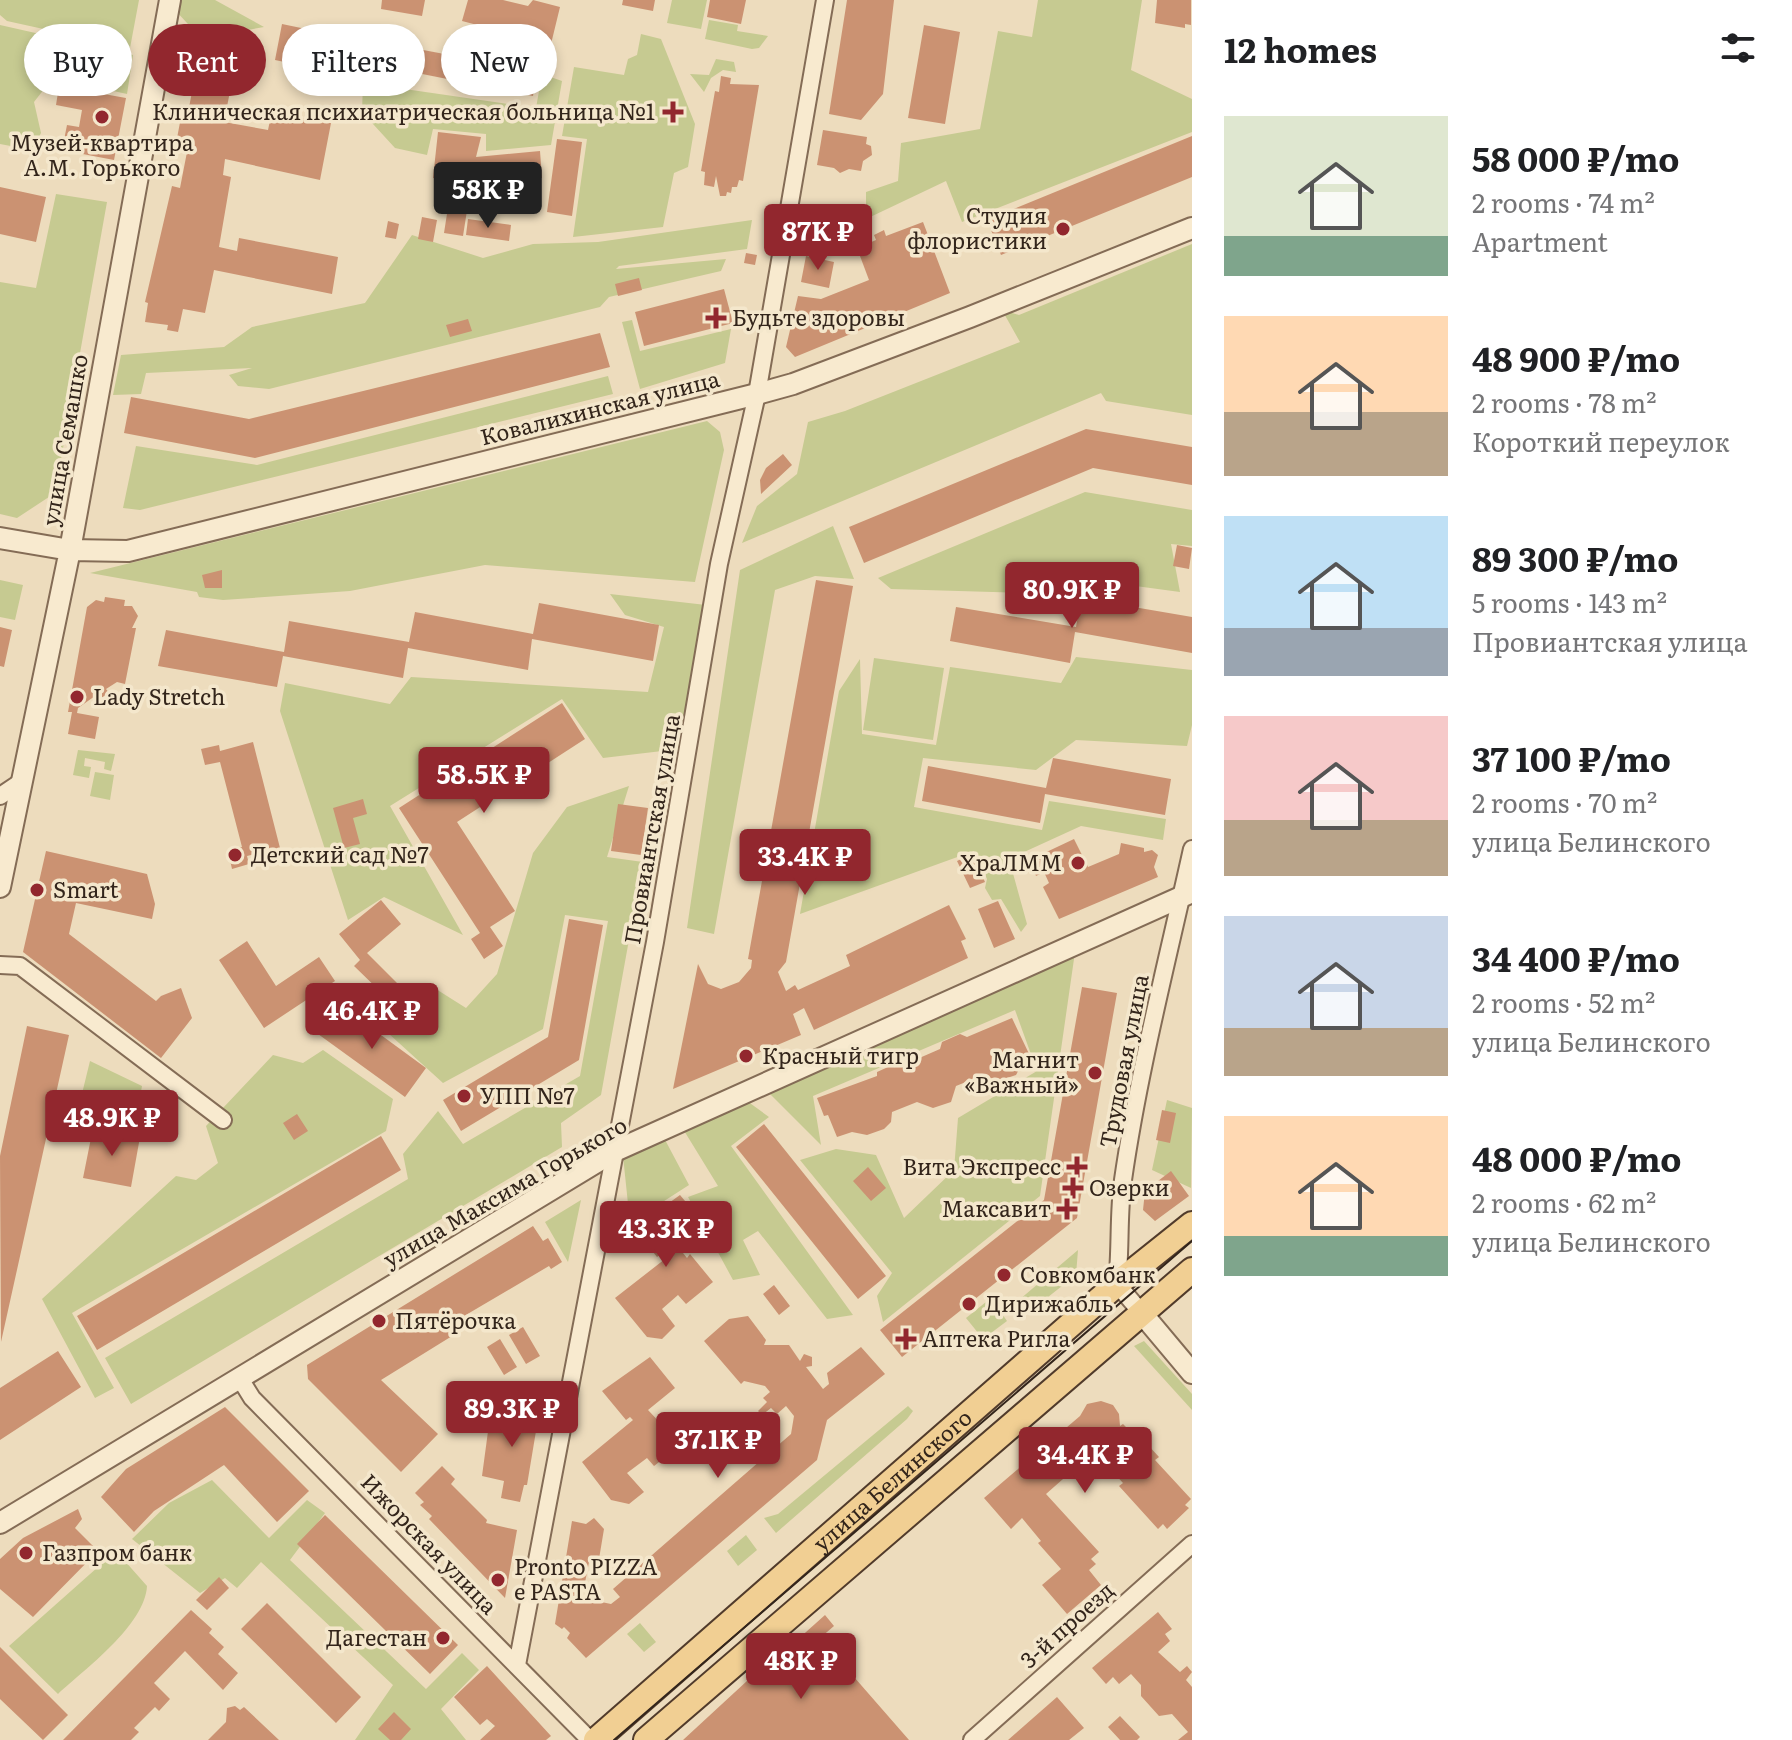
<!DOCTYPE html>
<html lang="en">
<head>
<meta charset="utf-8">
<style>
	:root { --surface:#fff; --page:#f6f6f6; --text:#202124; --muted:#757577; --accent:#92272e }
	body { margin:0; font-family:Literata,serif; background:var(--page); color:var(--text); height:100vh; display:flex; flex-direction:column; font-size:30px; white-space:nowrap }
	* { box-sizing:border-box; margin:0 }
	p { font-size:26px; color:var(--muted) }
	.icon { flex:none; width:44px; height:44px; fill:none; stroke:currentColor; stroke-width:2; stroke-linecap:round; stroke-linejoin:round }
	.map { position:relative; flex:1; overflow:hidden }
	.details { display:flex; flex-direction:column; background:var(--surface); width:600px }
	.details>* { flex:none }
	.banner { position:absolute; left:24px; top:24px; width:760px; height:72px; display:flex; gap:16px }
	.price { position:absolute; translate:-50% -68px; padding:0 18px; border-radius:8px; background:var(--accent); color:#fff; font-size:26px; line-height:52px; filter:drop-shadow(0 2px 4px #0008) }
	.price::after { content:''; position:absolute; left:50%; top:48px; width:24px; height:18px; margin-left:-12px; background:inherit; clip-path:polygon(0 0,100% 0,50% 100%) }
	.price.selected { background:#222; color:#fff }
	ul { padding:0; list-style:none }
	li { display:flex; align-items:center; gap:24px; height:200px; padding:0 32px }
	li span { display:grid; place-items:center; flex:none; width:224px; height:160px; border-radius:0px; color:#555 }
	li>.icon { margin-inline-start:auto }
	span .icon { width:96px; height:96px; fill:#fffc; stroke-width:1 }
	li b { font-size:34px }
	h2 { display:flex; justify-content:space-between; align-items:center; height:96px; padding:0 32px; font-size:34px }
	.tag { padding:0 28px; border-radius:36px; background:var(--surface); box-shadow:0 4px 12px #0003; font-size:28px; line-height:72px }
	.tag.selected { background:var(--accent); color:#fff }
	main { display:flex; flex:1; min-height:0 }
	.map>svg:first-child { display:block }
	.green { fill:#c6ca91 }
	.building { fill:#cb9272 }
	.lines { fill:none; stroke-linecap:round; stroke-linejoin:round }
	.minor-casing { stroke:#846c56; stroke-width:20 }
	.tertiary-casing { stroke:#846c56; stroke-width:24 }
	.primary-casing { stroke:#513b2b; stroke-width:28 }
	.minor { stroke:#f8eacf; stroke-width:16 }
	.tertiary { stroke:#f8eacf; stroke-width:20 }
	.primary { stroke:#f1cf93; stroke-width:24 }
	.tram { stroke:#33251b; stroke-width:2 }
	.poi-dot { fill:#92272e; stroke:#f4e7cc; stroke-width:3 }
	.labels { text-anchor:middle; stroke-width:7; stroke-linejoin:round; paint-order:stroke }
	.poi-label { font-size:22px; fill:#33251b; stroke:#f4e7cc; text-anchor:start }
	.street-label { font-size:22px; fill:#33251b; stroke:#f4e7cc }
</style>
</head>
<body>
<main>
<div class="map">
<svg width="1192" height="1740" viewBox="0 0 1192 1740">
	<rect width="100%" height="100%" fill="#eddcbd"/>
	<path class="green" d="M0 0H139L130 48 7 21 0 15Z
		M176 0H215L264 27 201 38 174 9Z
		M672 0H707L701 29 667 23Z
		M1038 0H1142L1131 70 1192 99V132L962 222 946 181 866 219V192L898 181 901 143 980 129 998 31 1032 37Z
		M709 20 738 25 737 31 768 36 759 48 752 49 705 39Z
		M0 25 133 55 127 94 59 79 48 84 34 102 41 133 32 150 0 144Z
		M641 34 661 39 695 124 688 167 674 173 663 227 573 237 587 139 562 136 574 67 624 75 628 59 637 55Z
		M716 59 734 62 736 72 723 70 711 78 704 92 690 74 709 75Z
		M542 74 562 81 551 145 486 151V134L433 129 427 155 395 148 362 112 363 83 536 108Z
		M56 194 107 202 55 493 17 518 0 514V282L36 288Z
		M752 220 747 249 619 266 616 269 726 259 721 271 609 297 600 307 269 389 238 386 229 375 252 368 146 373 141 394 113 395 121 355 224 347 252 327 365 303 412 235 483 258 533 244 598 242Z
		M1192 244V415L1106 401 1101 393 742 543 757 506 797 474 808 422 845 411 1020 342 1002 310 1019 315Z
		M632 320 640 351 731 329 725 363 640 389 622 322Z
		M608 376 613 394 140 510 123 508 136 446 257 465Z
		M707 421 720 432 724 450 695 582 485 565 350 591 223 600 199 597 197 592 90 573Z
		M1085 492 1192 510V546L1171 544 1180 592 1091 580 1056 594 891 589 878 578Z
		M833 526 854 579 815 576 775 590 714 934 687 928 740 570Z
		M0 580 23 585 15 620 0 617Z
		M610 594 706 605 679 749 603 758 562 699 390 806 463 935 384 897 348 920 280 711 285 683 390 704 411 677 648 692 664 627 625 615Z
		M1076 657 1192 670V725L1187 746 1076 740 1036 770 923 758 914 807 1042 830 1049 801 1166 819 1163 840 1081 826 1009 859 1027 924 1021 932 1001 899 992 900 985 888 987 879 974 851 800 914 839 691 860 659 862 734 936 745 950 667 1061 683Z
		M874 658 944 668 933 740 863 730Z
		M78 750 115 754 111 771 104 769 105 762 85 758 84 766 91 767 89 778 73 775Z
		M95 772 114 775 110 800 90 796Z
		M629 786 607 857 643 862 601 1095 561 1123 562 1147 131 1404 105 1358 408 1179 403 1154 438 1111 463 1144 580 1076 608 921 565 915 543 1029 443 1083 388 1033 428 984 466 1008 497 974 533 853 567 807Z
		M1075 952 1040 1196 883 1322 877 1296 892 1273 800 1160 836 1149 876 1155 904 1218 954 1170 958 1118 1037 1071 1015 1010 813 1096 821 1145 767 1091Z
		M323 1050 393 1099 386 1131 72 1313 114 1388 95 1398 42 1299 176 1176 196 1180 218 1163 206 1126 273 1055 303 1063Z
		M90 1061 142 1086 135 1125 77 1114Z
		M1167 1100 1192 1108 1191 1188 1152 1170Z
		M747 1101 769 1117 731 1146 853 1315 827 1319 758 1231 743 1240 760 1275 733 1280 688 1197 718 1186 683 1129Z
		M663 1136 689 1185 630 1223 623 1156Z
		M581 1200 568 1262 545 1222Z
		M1078 1250 1076 1275 1029 1312 1012 1306Z
		M991 1298 1007 1321 983 1339 966 1318Z
		M1144 1341 1192 1394V1410L1134 1346Z
		M908 1406 913 1411 907 1419 776 1533 764 1518 778 1514Z
		M212 1480 269 1538 307 1500 325 1513 290 1560 426 1689 462 1653 479 1670 441 1709 466 1740H355L393 1685 261 1562 237 1588 225 1578 200 1593 132 1539 169 1503Z
		M746 1535 757 1550 738 1566 727 1551Z
		M116 1551 147 1586C145 1625 85 1669 58 1694L9 1646Z
		M640 1623 656 1642 644 1652 627 1634Z"/>
	<path class="building" d="M382 0H425L422 16 381 9Z
		M468 0H503L528 6 533 0 560 7 551 44 462 21Z
		M623 0H655L653 11 622 5Z
		M710 0H746L741 24 707 17Z
		M847 0H894L883 94 861 120 829 114Z
		M1157 0H1191V25L1185 24V28L1155 23Z
		M282 24 349 38 341 74 275 60Z
		M924 25 960 32 945 124 908 118Z
		M366 39 491 63 492 55 538 63 533 96 362 62Z
		M213 43 248 49 242 78 233 76 224 122 268 130 273 106 284 108 283 114 331 123 320 180 225 159 223 175 231 177 219 247 237 251 239 238 338 257 332 294 214 270 205 313 183 309 178 332 167 330 168 325 145 322 148 303 145 302 172 186 180 188 187 152 175 149 181 117 187 118 195 76 189 75 195 46 212 49Z
		M721 76 731 78 730 84 759 85 743 181 739 180 737 187H732L731 193 727 192 726 196H720L716 176 714 187 704 185 705 172 701 171 715 91 719 92Z
		M59 86 126 98 114 160 62 150 67 125 79 127 82 110 56 105Z
		M823 130 867 137 866 144 871 146 872 155 863 161 861 171 849 169 840 173 834 168 817 165Z
		M438 132 481 137 476 157 540 151 542 178 479 184 433 178Z
		M1192 136V177L1001 255 987 220Z
		M557 139 582 142 572 216 547 212Z
		M0 187 46 197 36 242 0 234Z
		M449 201 468 204 463 236 444 233Z
		M422 217 437 220 433 242 418 239Z
		M468 219 511 225 509 241 466 235Z
		M388 221 399 224 396 239 385 237Z
		M923 222 950 293 795 357 786 347 798 296 821 299 869 280 857 248 876 240 874 235 884 230 886 236Z
		M746 253 757 255 755 265 744 263Z
		M806 256 834 262 829 288 801 282Z
		M639 278 642 290 618 296 615 284Z
		M724 289 733 323 644 346 635 312Z
		M468 319 472 331 450 337 446 325Z
		M600 333 610 367 255 458 124 433 131 397 249 419Z
		M1086 429 1192 447V485L1093 468 864 563 849 527Z
		M783 454 792 465 761 494 760 480 766 468Z
		M1177 545 1192 548 1189 569 1173 566Z
		M222 570V588H205L202 575Z
		M816 580 853 586 786 962 778 972 786 991 795 985 798 990 850 966 846 955 949 905 966 939 961 941 968 958 814 1030 804 1008 793 1014 801 1035 673 1089 698 964 708 984 721 989 739 982 751 968 752 960 748 959Z
		M105 597 125 600 124 606H132L138 616 132 628H136L125 684 117 682 106 689 109 693 98 700 95 696 78 708 77 713 99 717 95 739 68 734 72 712H68L87 607 96 600 104 602Z
		M1081 598 1192 617V653L1075 632 1070 663 950 641 956 607 1076 627Z
		M539 603 659 625 653 661 532 639 528 670 408 648 403 678 283 656 277 687 158 666 166 630 284 652 289 621 409 642 415 612 533 634Z
		M0 627 12 630 4 667 0 666Z
		M562 703 585 739 457 822 515 911 490 927 503 946 484 959 471 939 480 933 399 808Z
		M253 742 280 848 247 856 249 864 232 869 228 851 242 847 220 762 205 765 201 749 219 745 220 751Z
		M1053 758 1171 779 1165 815 1045 794 1040 823 922 801 928 766 1046 788Z
		M363 799 367 814 353 818 360 844 344 848 333 808Z
		M618 804 648 808 641 855 611 851Z
		M1074 839 1088 867 1119 854 1121 843 1144 848V852L1152 850 1158 855 1154 867 1158 877 1059 919 1043 887 1049 883 1044 872 1036 876 1032 865 1040 861 1038 856Z
		M46 851 147 874 155 904 152 919 76 903 69 934 156 1001 161 996 181 988 192 1018 161 1058 23 952Z
		M972 854 985 882 970 888 957 861Z
		M381 900 401 924 367 953 398 984 385 996 354 966 360 960 339 934Z
		M998 901 1015 939 994 948 978 909Z
		M569 919 603 925 579 1060 461 1131 443 1100 548 1037Z
		M247 941 276 986 319 957 335 981 264 1028 219 960Z
		M1082 987 1117 993 1077 1218 902 1357 880 1330 1044 1200Z
		M340 1005 426 1068 405 1097 318 1034Z
		M1012 1018 1031 1058 1024 1060 1016 1075 998 1081 983 1075 956 1086 951 1102 933 1108 917 1102 892 1112 891 1122 884 1129 867 1135 852 1132 837 1137 828 1115 824 1116 817 1098 877 1076V1072L897 1063 901 1066 940 1049 942 1042 960 1034 967 1037Z
		M27 1026 69 1035 1 1342 0 1156Z
		M1162 1110 1176 1113 1170 1143 1156 1140Z
		M297 1114 308 1131 294 1140 283 1123Z
		M764 1124 886 1276 858 1299 736 1147Z
		M93 1128 140 1137 131 1187 83 1178Z
		M381 1136 401 1170 97 1350 77 1316Z
		M868 1167 886 1188 871 1201 853 1181Z
		M1171 1171 1189 1196 1155 1221 1143 1210 1145 1191Z
		M680 1195 706 1226 679 1248 687 1258 690 1254 713 1282 686 1304 678 1295 662 1309 675 1326 662 1339 647 1337 615 1298 665 1259 661 1254 657 1257 634 1228Z
		M533 1226 543 1241 548 1238 562 1262 551 1269 549 1266 459 1319 465 1328 381 1380 438 1434 401 1472 308 1379 307 1365Z
		M774 1285 790 1306 779 1315 763 1294Z
		M748 1316 766 1340 764 1345H789L800 1361 804 1354 812 1357V1366L806 1367 823 1389 829 1384 827 1373 861 1347 885 1374 827 1420 817 1460 586 1658 567 1638 570 1633 564 1627 562 1629 555 1624 572 1521 586 1524 594 1518 604 1529 599 1559 590 1557 582 1598 611 1604 620 1597 613 1589 791 1434 794 1416 786 1406 777 1414 771 1408 762 1415 758 1411 767 1402 763 1398 770 1392 765 1386 744 1381 741 1384 704 1341 729 1319Z
		M523 1327 540 1356 526 1364 509 1335Z
		M500 1339 517 1367 504 1375 487 1347Z
		M58 1351 81 1387 0 1440V1388Z
		M650 1357 675 1388 648 1410 681 1445 654 1466 647 1458 627 1473 644 1492 629 1504 611 1500 582 1462 633 1420 630 1417 626 1420 602 1391Z
		M537 1397 533 1424 537 1425 527 1485H524L520 1502 501 1498 504 1481 482 1476 489 1424 496 1425 517 1403Z
		M1101 1401 1113 1405 1119 1414 1120 1426 1123 1424 1133 1434 1136 1432 1159 1457 1155 1460 1191 1499 1185 1505 1189 1508 1167 1529 1163 1524 1158 1529 1119 1486 1123 1483 1103 1461 1106 1458 1097 1449 1046 1494 1099 1552 1091 1559 1096 1564 1089 1570 1101 1585 1067 1614 1042 1585 1061 1569 1038 1543 1041 1541 1022 1518 1011 1529 984 1498 1080 1416 1087 1404Z
		M225 1407 309 1491 277 1522 224 1465 154 1511 134 1532 101 1497 126 1469Z
		M442 1466 455 1479 451 1484 487 1520 486 1523 517 1530 505 1598 429 1519 432 1516 420 1505 424 1502 415 1493Z
		M78 1509 82 1519 75 1528 98 1551 33 1617 0 1589V1559L23 1538Z
		M325 1515 458 1645 430 1674 297 1544Z
		M219 1577 229 1588 207 1610 196 1600Z
		M267 1603 361 1697 336 1723 241 1629Z
		M191 1610 212 1629 209 1633 224 1647 218 1654 238 1673 223 1690 185 1651 154 1683 170 1699 159 1711 155 1707 134 1728 139 1732 131 1740H63Z
		M1158 1612 1172 1629 1165 1634 1170 1641 1158 1652 1180 1672 1187 1666 1192 1672 1186 1680 1192 1687V1740H1178L1188 1732 1172 1714 1159 1716 1141 1696V1685L1131 1674 1119 1684 1113 1677 1106 1684 1092 1668Z
		M825 1615 834 1626 820 1638 909 1740H683L787 1644V1649Z
		M0 1647 68 1715 43 1740 0 1699Z
		M487 1666 551 1736 546 1740H480L495 1726 487 1719 480 1725 454 1697Z
		M1057 1697 1084 1728 1069 1740H1008Z
		M235 1706 240 1710 244 1707 279 1740H208L226 1722 227 1708Z
		M394 1712 411 1729 401 1740H390L378 1729Z
		M1120 1716 1140 1737 1137 1740H1120L1108 1727Z"/>
	<g class="lines">
		<defs>
			<path id="minor" d="M0 796 21 782
				M0 965 20 966 223 1120
				M1140 1311 1117 1284C1121 1250 1118 1214 1123 1180 1139 1069 1168 958 1192 849
				M239 1377 252 1398 590 1740
				M517 1665 655 942 719 564 757 394 825 0
				M972 1740 1192 1544"/>
			<path id="tertiary" d="M0 538 70 550 128 551 757 394 793 384 970 317 1192 228
				M0 887 70 550 170 0
				M1140 1311 1192 1373
				M0 1523 615 1151 1192 892"/>
			<g id="primary">
				<path id="s1" d="M596 1740 1117 1284 1192 1224"/>
				<path d="M646 1740 1192 1270"/>
			</g>
		</defs>
		<use href="#minor" class="minor-casing"/>
		<use href="#tertiary" class="tertiary-casing"/>
		<use href="#primary" class="primary-casing"/>
		<use href="#minor" class="minor"/>
		<use href="#tertiary" class="tertiary"/>
		<use href="#primary" class="primary"/>
		<path class="tram" d="M614 1740 1192 1241"/>
	</g>
	<g class="poi-dot">
		<path d="M669 100h8v8h8v8h-8v8h-8v-8h-8v-8h8z"/>
		<circle cx="102" cy="117" r="8"/>
		<circle cx="1063" cy="229" r="8"/>
		<path d="M712 306h8v8h8v8h-8v8h-8v-8h-8v-8h8z"/>
		<circle cx="77" cy="697" r="8"/>
		<circle cx="235" cy="855" r="8"/>
		<circle cx="1078" cy="863" r="8"/>
		<circle cx="37" cy="890" r="8"/>
		<circle cx="746" cy="1056" r="8"/>
		<circle cx="1095" cy="1073" r="8"/>
		<circle cx="464" cy="1096" r="8"/>
		<path d="M1073 1155h8v8h8v8h-8v8h-8v-8h-8v-8h8z"/>
		<path d="M1069 1176h8v8h8v8h-8v8h-8v-8h-8v-8h8z"/>
		<path d="M1063 1197h8v8h8v8h-8v8h-8v-8h-8v-8h8z"/>
		<circle cx="1004" cy="1275" r="8"/>
		<circle cx="969" cy="1304" r="8"/>
		<circle cx="379" cy="1321" r="8"/>
		<path d="M902 1327h8v8h8v8h-8v8h-8v-8h-8v-8h8z"/>
		<circle cx="26" cy="1553" r="8"/>
		<circle cx="498" cy="1580" r="8"/>
		<circle cx="443" cy="1638" r="8"/>
	</g>
	<g class="labels">
		<g class="poi-label">
			<text x="655" y="120" text-anchor="end">Клиническая психиатрическая больница №1</text>
			<text x="102" y="151" text-anchor="middle">Музей-квартира<tspan x="102" dy="25">А.М. Горького</tspan></text>
			<text x="1047" y="224" text-anchor="end">Студия<tspan x="1047" dy="25">флористики</tspan></text>
			<text x="732" y="326">Будьте здоровы</text>
			<text x="93" y="705">Lady Stretch</text>
			<text x="251" y="863">Детский сад №7</text>
			<text x="1062" y="871" text-anchor="end">ХраЛММ</text>
			<text x="53" y="898">Smart</text>
			<text x="762" y="1064">Красный тигр</text>
			<text x="1079" y="1068" text-anchor="end">Магнит<tspan x="1079" dy="25">«Важный»</tspan></text>
			<text x="480" y="1104">УПП №7</text>
			<text x="1061" y="1175" text-anchor="end">Вита Экспресс</text>
			<text x="1089" y="1196">Озерки</text>
			<text x="1051" y="1217" text-anchor="end">Максавит</text>
			<text x="1020" y="1283">Совкомбанк</text>
			<text x="985" y="1312">Дирижабль</text>
			<text x="395" y="1329">Пятёрочка</text>
			<text x="922" y="1347">Аптека Ригла</text>
			<text x="42" y="1561">Газпром банк</text>
			<text x="514" y="1575">Pronto PIZZA<tspan x="514" dy="25">e PASTA</tspan></text>
			<text x="427" y="1646" text-anchor="end">Дагестан</text>
		</g>
		<g class="street-label">
			<text transform="translate(600 408) rotate(-14)" y="8">Ковалихинская улица</text>
			<text transform="translate(65 440) rotate(-80)" y="8">улица Семашко</text>
			<text transform="translate(652 829) rotate(-80)" y="8">Провиантская улица</text>
			<text transform="translate(1124 1061) rotate(-79)" y="8">Трудовая улица</text>
			<text transform="translate(505 1192) rotate(-30)" y="8">улица Максима Горького</text>
			<text dy="8" stroke="none"><textPath href="#s1" startOffset="394">улица Белинского</textPath></text>
			<text transform="translate(429 1544) rotate(46)" y="8">Ижорская улица</text>
			<text transform="translate(1067 1625) rotate(-42)" y="8">3-й проезд</text>
		</g>
	</g>
</svg>
<b class="price selected" style="left:488px;top:230px">58K ₽</b>
<b class="price" style="left:818px;top:272px">87K ₽</b>
<b class="price" style="left:1072px;top:630px">80.9K ₽</b>
<b class="price" style="left:484px;top:815px">58.5K ₽</b>
<b class="price" style="left:805px;top:897px">33.4K ₽</b>
<b class="price" style="left:372px;top:1051px">46.4K ₽</b>
<b class="price" style="left:112px;top:1158px">48.9K ₽</b>
<b class="price" style="left:666px;top:1269px">43.3K ₽</b>
<b class="price" style="left:512px;top:1449px">89.3K ₽</b>
<b class="price" style="left:718px;top:1480px">37.1K ₽</b>
<b class="price" style="left:1085px;top:1495px">34.4K ₽</b>
<b class="price" style="left:801px;top:1701px">48K ₽</b>
<div class="banner">
<a class="tag">Buy</a>
<a class="tag selected">Rent</a>
<a class="tag">Filters</a>
<a class="tag">New</a>
</div>
</div>
<section class="details">
<h2>12 homes<svg class="icon" aria-label="filters" viewBox="0 0 24 24"><path d="M4 7h16M4 17h16"/><circle cx="9" cy="7" r="2"/><circle cx="15" cy="17" r="2"/></svg></h2>
<ul>
<li><span style="background:linear-gradient(#dfe7d0 75%,#7fa58c 0)"><svg class="icon" aria-label="home" viewBox="0 0 24 24"><path d="M3 11l9-7 9 7M6 9v11h12V9"/></svg></span><div><b>58 000 ₽/mo</b><p>2 rooms · 74 m²</p><p>Apartment</p></div></li>
<li><span style="background:linear-gradient(#ffd9b3 60%,#b9a48a 0)"><svg class="icon" aria-label="home" viewBox="0 0 24 24"><path d="M3 11l9-7 9 7M6 9v11h12V9"/></svg></span><div><b>48 900 ₽/mo</b><p>2 rooms · 78 m²</p><p>Короткий переулок</p></div></li>
<li><span style="background:linear-gradient(#bfe0f5 70%,#9aa5b1 0)"><svg class="icon" aria-label="home" viewBox="0 0 24 24"><path d="M3 11l9-7 9 7M6 9v11h12V9"/></svg></span><div><b>89 300 ₽/mo</b><p>5 rooms · 143 m²</p><p>Провиантская улица</p></div></li>
<li><span style="background:linear-gradient(#f6c9c9 65%,#b9a48a 0)"><svg class="icon" aria-label="home" viewBox="0 0 24 24"><path d="M3 11l9-7 9 7M6 9v11h12V9"/></svg></span><div><b>37 100 ₽/mo</b><p>2 rooms · 70 m²</p><p>улица Белинского</p></div></li>
<li><span style="background:linear-gradient(#c9d6e8 70%,#b9a48a 0)"><svg class="icon" aria-label="home" viewBox="0 0 24 24"><path d="M3 11l9-7 9 7M6 9v11h12V9"/></svg></span><div><b>34 400 ₽/mo</b><p>2 rooms · 52 m²</p><p>улица Белинского</p></div></li>
<li><span style="background:linear-gradient(#ffd9b3 75%,#7fa58c 0)"><svg class="icon" aria-label="home" viewBox="0 0 24 24"><path d="M3 11l9-7 9 7M6 9v11h12V9"/></svg></span><div><b>48 000 ₽/mo</b><p>2 rooms · 62 m²</p><p>улица Белинского</p></div></li>
</ul>
</section>
</main>
</body>
</html>
